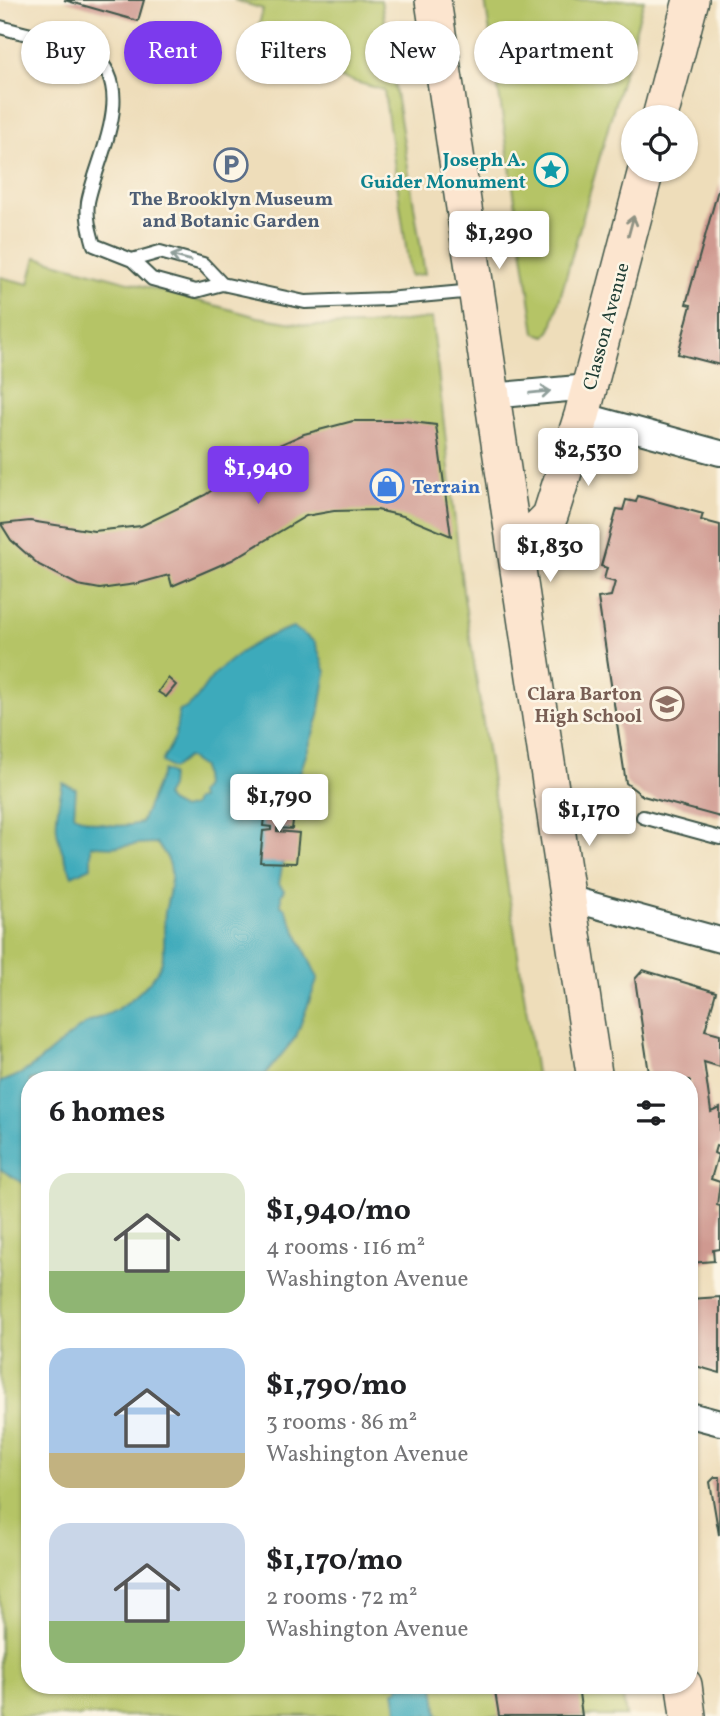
<!DOCTYPE html>
<html lang="en">
<head>
<meta charset="utf-8">
<style>
	:root { --surface:#fff; --page:#f6f6f6; --text:#202124; --muted:#757577; --accent:#7c3aed }
	body { margin:0; font-family:Vollkorn,serif; background:var(--page); color:var(--text); height:100vh; display:flex; flex-direction:column; font-size:26px; white-space:nowrap }
	* { box-sizing:border-box; margin:0 }
	p { font-size:23px; color:var(--muted) }
	.icon { flex:none; width:38px; height:38px; fill:none; stroke:currentColor; stroke-width:2; stroke-linecap:round; stroke-linejoin:round }
	.map { position:relative; flex:1; overflow:hidden }
	.details { position:absolute; left:21px; top:1071px; width:677px; height:623px; display:flex; flex-direction:column; background:var(--surface); border-radius:28px; box-shadow:0 2px 5px #0004 }
	.details>* { flex:none }
	.banner { position:absolute; left:21px; top:21px; width:679px; height:63px; display:flex; gap:14px }
	.tools { position:absolute; left:621px; top:105px; display:grid; gap:14px }
	.tools a { display:grid; place-items:center; width:77px; height:77px; border-radius:50%; background:var(--surface); box-shadow:0 2px 5px #0004; font-size:35px }
	.price { position:absolute; translate:-50% -60px; padding:0 16px; border-radius:7px; background:#fff; color:#222; font-size:23px; line-height:46px; filter:drop-shadow(0 2px 4px #0008) }
	.price::after { content:''; position:absolute; left:50%; top:42px; width:21px; height:16px; margin-left:-10px; background:inherit; clip-path:polygon(0 0,100% 0,50% 100%) }
	.price.current { background:var(--accent); color:#fff }
	ul { padding:0; list-style:none }
	li { display:flex; align-items:center; gap:21px; height:175px; padding:0 28px }
	li span { display:grid; place-items:center; flex:none; width:196px; height:140px; border-radius:21px; color:#555 }
	li>.icon { margin-inline-start:auto }
	span .icon { width:84px; height:84px; fill:#fffc; stroke-width:1 }
	li b { font-size:30px }
	h2 { display:flex; justify-content:space-between; align-items:center; height:84px; padding:0 28px; font-size:30px }
	.tag { padding:0 24px; border-radius:32px; background:var(--surface); box-shadow:0 2px 5px #0004; font-size:24px; line-height:63px }
	.tag.current { background:var(--accent); color:#fff }
	.map>svg:first-child { display:block }
	.green { fill:#b5c466; stroke:#6a804d; stroke-width:2 }
	.water { fill:#3caabb; stroke:#2e7478; stroke-width:2 }
	.building { fill:#cf9990 }
	.lines { fill:none; stroke-linecap:round; stroke-linejoin:round }
	.lane-casing { stroke:#3e5548; stroke-width:16 }
	.street-casing { stroke:#3e5548; stroke-width:28 }
	.secondary-casing { stroke:#3e5548; stroke-width:38 }
	.lane { stroke:#fff; stroke-width:12 }
	.street { stroke:#fff; stroke-width:24 }
	.secondary { stroke:#fce5cf; stroke-width:35 }
	.oneway { stroke:#8e9182 }
	.oneway2 { stroke:#8f9e9a }
	.labels { text-anchor:middle; stroke-width:5; stroke-linejoin:round; paint-order:stroke }
	.culture-label { font-size:19px; font-weight:bold; fill:#0d838f; stroke:#fcf5e5; text-anchor:end }
	.service-label { font-size:19px; font-weight:bold; fill:#4e5e75; stroke:#fcf5e5 }
	.street-label { font-size:19px; fill:#1f3d34; stroke:#fcf5e5 }
	.shop-label { font-size:19px; font-weight:bold; fill:#366cbe; stroke:#fcf5e5; text-anchor:start }
	.education-label { font-size:19px; font-weight:bold; fill:#785e54; stroke:#fcf5e5; text-anchor:end }
</style>
</head>
<body>
<div class="map">
<svg width="720" height="1716" viewBox="0 0 720 1716">
	<rect width="100%" height="100%" fill="#fcf5e5"/>
	<filter id="ink" filterUnits="userSpaceOnUse"><feTurbulence type="fractalNoise" baseFrequency=".0143" numOctaves="2"/><feDisplacementMap in="SourceGraphic" scale="14" xChannelSelector="R" yChannelSelector="G"/><feConvolveMatrix kernelMatrix="1 2 1 2 8 2 1 2 1" color-interpolation-filters="sRGB"/></filter>
	<filter id="wash" filterUnits="userSpaceOnUse"><feTurbulence type="fractalNoise" baseFrequency=".00686" numOctaves="4" result="noise"/><feDisplacementMap in="SourceGraphic" scale="28" xChannelSelector="R" yChannelSelector="G"/><feGaussianBlur stdDeviation="1.57" result="paint"/><feColorMatrix in="noise" values="0 0 0 0 0 0 0 0 0 0 0 0 0 0 0 0 0 1.4 0 .05"/><feComposite in="paint" operator="in"/></filter>
	<g filter="url(#wash)">
		<rect width="100%" height="100%" fill="#eeddba"/>
		<path class="green" d="M234 0H381L425 274 410 276 384 90 252 53 263 9Z
			M485 0H644L551 330 546 336 535 333Z
			M36 257 258 317 310 326 367 325 432 318 462 584 537 1080H30V1685H621L626 1716H0V277L29 284Z"/>
		<path class="water" d="M293 627 315 642 326 672 319 716 296 785 279 884 284 890 281 895V906L285 908 318 978 296 1037 261 1080H30V1187L26 1185 0 1169V1082C36 1073 58 1040 89 1022 97 1017 106 1016 114 1011 130 1002 152 983 160 966 168 950 161 925 166 907 172 881 177 864 156 843 132 843 115 850 91 845V867L72 876C55 834 52 827 63 783L76 789 74 815C96 825 118 829 141 823L163 770 171 774 170 787 165 796 169 802 182 809 193 806 195 800 200 799 199 793 204 786 202 767 187 757 172 769 162 762 175 737 179 711C199 705 202 685 217 672 240 650 263 637 293 627Z
			M399 1685H434L438 1716H398L394 1691 398 1690Z"/>
		<g id="blocks">
			<path class="building" d="M64 0H144L138 21Z
				M720 183V365L678 354 691 305 686 304Z
				M353 421H404L436 425 451 536 403 516 377 510 334 511 306 516 232 560 172 586 169 575 136 584 100 589 78 585 39 565 11 540 1 524 30 521 94 531 141 526 205 495 275 447 304 434Z
				M638 496 703 514 701 520 720 525V817L643 796 626 783 598 598 611 596 615 582 604 579 607 568 601 566 617 509 623 510 626 500 636 502Z
				M168 678 176 685 166 697 158 692Z
				M266 801 295 805 292 829 277 828V831L299 833 296 863 260 862 263 831 271 830V827L263 826Z
				M643 970 716 992 705 1030 720 1034V1067L704 1062 711 1112 720 1108V1147L716 1146 714 1153 718 1155 711 1179 720 1182 717 1205 720 1206V1249L713 1250 714 1261 690 1263V1080H650L635 979Z
				M720 1297V1373L692 1365 690 1352V1299Z
				M715 1477H720L719 1535 710 1482Z
				M494 1685H578L582 1716H499Z"/>
		</g>
	</g>
	<g filter="url(#ink)">
		<use href="#blocks" fill-opacity="0" stroke="#3e5548" stroke-width="2"/>
		<g class="lines">
			<defs>
				<path id="lane" d="M0 27C17 32 83 47 93 55 138 89 96 159 88 202 86 217 90 231 94 245L132 260 152 279 196 291 222 284 305 302 387 299 474 291
					M132 260 160 252 203 264 222 284
					M643 817 720 838"/>
				<path id="street" d="M491 396 589 387
					M582 415 720 453
					M568 898 720 940
					M690 1415 720 1423"/>
				<path id="secondary" d="M433 0C484 360 542 720 595 1080
					M660 117 691 0
					M517 550 550 516 582 415 646 170
					M684 1685 688 1716"/>
			</defs>
			<use href="#lane" class="lane-casing"/>
			<use href="#street" class="street-casing"/>
			<use href="#secondary" class="secondary-casing"/>
			<use href="#lane" class="lane"/>
			<use href="#street" class="street"/>
			<use href="#secondary" class="secondary"/>
		</g>
		<defs><path id="oneway-shaft" d="M-6 0H5M1.5-3L5.5 0L1.5 3" fill="none" stroke-width="1.6" stroke-linecap="round" stroke-linejoin="round" transform="scale(1.75)"/></defs>
		<use class="oneway" href="#oneway-shaft" transform="translate(631 226) rotate(-75)"/>
		<g class="oneway2">
			<use href="#oneway-shaft" transform="translate(181 258) rotate(-165)"/>
			<use href="#oneway-shaft" transform="translate(540 392) rotate(-6)"/>
		</g>
	</g>
	<defs>
		<symbol id="parking-ring" viewBox="-11 -11 22 22"><circle r="9.5" fill="#fcf5e5" stroke="#5c6f8a" stroke-width="1.5"/><path d="M-3.5-5.5H1a3.5 3.5 0 0 1 0 7H-1V5.5H-3.5ZM-1-3.4V-.6H.8a1.4 1.4 0 0 0 0-2.8Z" fill="#5c6f8a"/></symbol>
		<symbol id="sight-ring" viewBox="-11 -11 22 22"><circle r="9.5" fill="#fcf5e5" stroke="#0f9aa8" stroke-width="1.5"/><path d="M0-6L1.8-2.2L6-1.7L2.9 1.2L3.7 5.4L0 3.3L-3.7 5.4L-2.9 1.2L-6-1.7L-1.8-2.2Z" fill="#0f9aa8"/></symbol>
		<symbol id="shop-ring" viewBox="-11 -11 22 22"><circle r="9.5" fill="#fcf5e5" stroke="#3f7fe0" stroke-width="1.5"/><path d="M-5-2.5h2.3a2.7 3.5 0 0 1 5.4 0H5L5.5 6h-11ZM-1.5-2.5h3a1.5 2.3 0 0 0-3 0Z" fill="#3f7fe0"/></symbol>
		<symbol id="school-ring" viewBox="-11 -11 22 22"><circle r="9.5" fill="#fcf5e5" stroke="#8d6e63" stroke-width="1.5"/><path d="M0-5L7-2L0 1L-7-2ZM-4 1L0 2.5L4 1V4Q0 6-4 4Z" fill="#8d6e63"/></symbol>
	</defs>
	<g fill-rule="evenodd">
		<use href="#parking-ring" x="212" y="146" width="38" height="38"/>
		<use href="#sight-ring" x="532" y="151" width="38" height="38"/>
		<use href="#shop-ring" x="368" y="467" width="38" height="38"/>
		<use href="#school-ring" x="648" y="685" width="38" height="38"/>
	</g>
	<g class="labels">
		<g class="culture-label">
			<text x="526" y="166">Joseph A.<tspan x="526" dy="22">Guider Monument</tspan></text>
		</g>
		<g class="service-label">
			<text x="231" y="205">The Brooklyn Museum<tspan x="231" dy="22">and Botanic Garden</tspan></text>
		</g>
		<g class="street-label">
			<text transform="translate(605 326) rotate(-75)" y="7">Classon Avenue</text>
		</g>
		<g class="shop-label">
			<text x="412" y="493">Terrain</text>
		</g>
		<g class="education-label">
			<text x="642" y="700">Clara Barton<tspan x="642" dy="22">High School</tspan></text>
		</g>
	</g>
</svg>
<div class="tools">
<a><svg class="icon" aria-label="locate" viewBox="0 0 24 24"><circle cx="12" cy="12" r="6"/><path d="M12 2v4M12 18v4M2 12h4M18 12h4"/></svg></a>
</div>
<b class="price" style="left:499px;top:271px">$1,290</b>
<b class="price" style="left:588px;top:488px">$2,530</b>
<b class="price current" style="left:258px;top:506px">$1,940</b>
<b class="price" style="left:550px;top:584px">$1,830</b>
<b class="price" style="left:279px;top:834px">$1,790</b>
<b class="price" style="left:589px;top:848px">$1,170</b>
<div class="banner">
<a class="tag">Buy</a>
<a class="tag current">Rent</a>
<a class="tag">Filters</a>
<a class="tag">New</a>
<a class="tag">Apartment</a>
</div>
<section class="details">
<h2>6 homes<svg class="icon" aria-label="filters" viewBox="0 0 24 24"><path d="M4 7h16M4 17h16"/><circle cx="9" cy="7" r="2"/><circle cx="15" cy="17" r="2"/></svg></h2>
<ul>
<li><span style="background:linear-gradient(#dfe7d0 70%,#8fb573 0)"><svg class="icon" aria-label="home" viewBox="0 0 24 24"><path d="M3 11l9-7 9 7M6 9v11h12V9"/></svg></span><div><b>$1,940/mo</b><p>4 rooms · 116 m²</p><p>Washington Avenue</p></div></li>
<li><span style="background:linear-gradient(#a9c7e8 75%,#c2b280 0)"><svg class="icon" aria-label="home" viewBox="0 0 24 24"><path d="M3 11l9-7 9 7M6 9v11h12V9"/></svg></span><div><b>$1,790/mo</b><p>3 rooms · 86 m²</p><p>Washington Avenue</p></div></li>
<li><span style="background:linear-gradient(#c9d6e8 70%,#8fb573 0)"><svg class="icon" aria-label="home" viewBox="0 0 24 24"><path d="M3 11l9-7 9 7M6 9v11h12V9"/></svg></span><div><b>$1,170/mo</b><p>2 rooms · 72 m²</p><p>Washington Avenue</p></div></li>
</ul>
</section>
</div>
</body>
</html>
